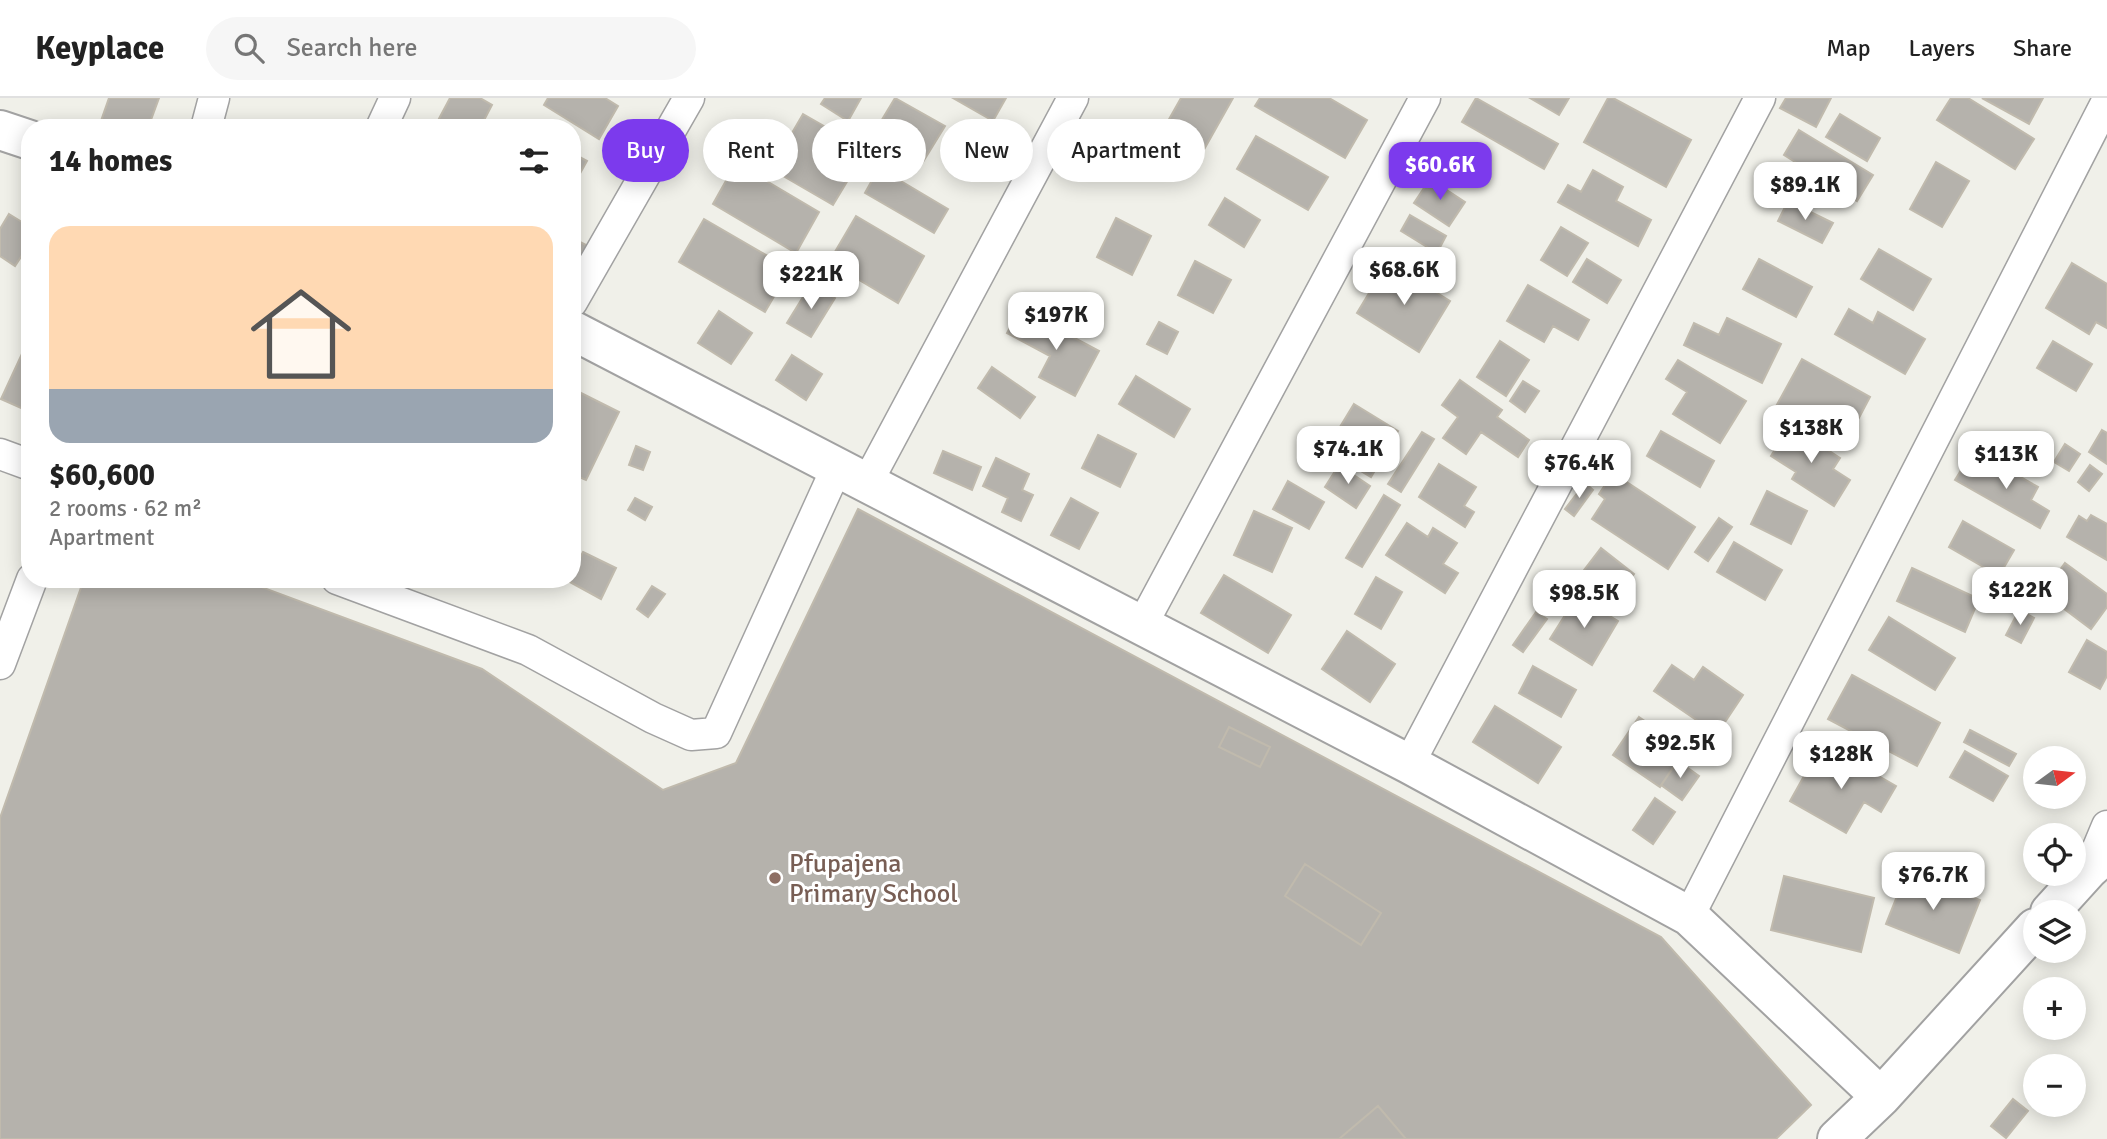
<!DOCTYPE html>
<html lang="en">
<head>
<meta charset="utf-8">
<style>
	:root { --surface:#fff; --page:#f6f6f6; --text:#222; --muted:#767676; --line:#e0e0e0; --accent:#7c3aed }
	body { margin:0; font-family:Signika,sans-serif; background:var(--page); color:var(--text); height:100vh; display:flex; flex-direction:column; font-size:26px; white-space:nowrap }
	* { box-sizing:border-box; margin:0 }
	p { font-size:23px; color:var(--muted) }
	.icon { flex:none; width:38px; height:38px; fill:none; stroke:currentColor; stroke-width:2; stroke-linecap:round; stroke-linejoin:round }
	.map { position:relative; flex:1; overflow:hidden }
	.sheet { position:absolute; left:21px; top:21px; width:560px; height:469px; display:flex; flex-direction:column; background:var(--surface); border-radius:28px; box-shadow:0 4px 18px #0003 }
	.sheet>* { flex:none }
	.top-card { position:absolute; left:602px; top:21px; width:665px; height:63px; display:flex; gap:14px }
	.needle { width:46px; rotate:75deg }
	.fabs { position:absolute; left:2023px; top:648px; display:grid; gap:14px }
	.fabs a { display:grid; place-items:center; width:63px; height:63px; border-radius:50%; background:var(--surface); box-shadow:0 4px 18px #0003; font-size:35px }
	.price { position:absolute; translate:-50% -60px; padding:0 16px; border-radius:14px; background:#fff; color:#222; font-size:23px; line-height:46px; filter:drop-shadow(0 2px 4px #0008) }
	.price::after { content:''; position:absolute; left:50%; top:42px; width:21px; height:16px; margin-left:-10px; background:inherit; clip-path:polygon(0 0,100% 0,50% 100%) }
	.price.active { background:var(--accent); color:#fff }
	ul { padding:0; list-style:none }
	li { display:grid; align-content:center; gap:14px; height:371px; padding:0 28px }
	li span { display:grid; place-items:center; height:217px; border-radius:21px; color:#555 }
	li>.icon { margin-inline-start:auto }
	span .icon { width:126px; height:126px; fill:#fffc; stroke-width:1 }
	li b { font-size:30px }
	h2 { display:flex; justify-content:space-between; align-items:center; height:84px; padding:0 28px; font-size:30px }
	.tag { padding:0 24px; border-radius:32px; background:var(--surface); box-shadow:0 4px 18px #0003; font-size:24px; line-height:63px }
	.tag.active { background:var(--accent); color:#fff }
	header { display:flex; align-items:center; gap:42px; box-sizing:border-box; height:98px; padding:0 35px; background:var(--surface); border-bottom:2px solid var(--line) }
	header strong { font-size:33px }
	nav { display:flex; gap:38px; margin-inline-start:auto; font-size:24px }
	.search { width:490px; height:63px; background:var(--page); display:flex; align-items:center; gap:18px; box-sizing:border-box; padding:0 24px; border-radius:38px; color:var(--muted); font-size:26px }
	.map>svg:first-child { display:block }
	.building { fill:#b5b2ac; stroke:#c0baad; stroke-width:2 }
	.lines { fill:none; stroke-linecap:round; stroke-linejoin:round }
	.minor-casing { stroke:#a2a2a2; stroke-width:33 }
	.tertiary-casing { stroke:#a2a2a2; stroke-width:42 }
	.minor { stroke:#fff; stroke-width:30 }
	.tertiary { stroke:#fff; stroke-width:38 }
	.education-dot { fill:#8d6e63; stroke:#fff; stroke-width:2.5 }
	.labels { text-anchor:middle; stroke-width:6; stroke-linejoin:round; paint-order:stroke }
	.education-label { font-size:26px; fill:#785e54; stroke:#fff; text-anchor:start }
</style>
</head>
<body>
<header>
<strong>Keyplace</strong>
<div class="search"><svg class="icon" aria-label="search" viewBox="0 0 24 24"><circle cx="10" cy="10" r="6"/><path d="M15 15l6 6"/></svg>Search here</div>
<nav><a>Map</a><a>Layers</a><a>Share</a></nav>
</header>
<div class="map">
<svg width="2107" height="1041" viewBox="0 0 2107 1041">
	<rect width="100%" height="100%" fill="#f0f0e9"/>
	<path class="building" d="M109 0H159L148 30H121L101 23Z
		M450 0H480L492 7 480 30H434Z
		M548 0H605L618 8 599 41 544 7Z
		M825 0H861L848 23 821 6Z
		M895 0 945 28 923 64 874 35Z
		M953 0H1006L993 23Z
		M1181 0H1233L1202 55 1163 32Z
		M1260 0H1329L1367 22 1345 60 1255 8Z
		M1476 0 1558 46 1544 71 1462 24Z
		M1530 0H1569L1559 17Z
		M1608 0H1613L1691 42 1666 89 1584 44Z
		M1786 0H1831L1816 29 1780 10Z
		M1951 0H1968L2034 41 2015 71 1937 22Z
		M1982 0H2043L2029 26Z
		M803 16 866 52 833 107 771 71Z
		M1840 16 1880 40 1867 63 1826 39Z
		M1799 32 1873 77 1857 103 1784 57Z
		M1256 38 1328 79 1308 112 1237 71Z
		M572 55 587 63 572 90Z
		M1936 64 1969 83 1942 129 1910 111Z
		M736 65 819 114 796 155 713 106Z
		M879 70 948 111 934 135 865 95Z
		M1593 72 1623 89 1616 103 1651 122 1638 148 1558 104 1568 87 1581 94Z
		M1430 81 1465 104 1449 128 1414 105Z
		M1225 100 1260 122 1244 149 1209 127Z
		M1788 103 1833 125 1822 145 1778 123Z
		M9 116 30 129V145L15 168 0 158V131Z
		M1410 117 1446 138 1437 155 1401 133Z
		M856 118 924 158 898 205 829 164Z
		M1116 120 1151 138 1132 177 1097 159Z
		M704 121 790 171 765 214 679 164Z
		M1561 129 1588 145 1567 178 1541 162Z
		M572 140 590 149 572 185Z
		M1879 151 1931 181 1913 212 1861 181Z
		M1587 161 1621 182 1607 205 1573 184Z
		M1759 161 1812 189 1796 219 1743 191Z
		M1195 163 1231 182 1213 215 1178 197Z
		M1388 164 1450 203 1419 254 1357 215Z
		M2072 165 2107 186V230L2096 224 2089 236 2046 210Z
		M811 186 835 200 811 239 787 225Z
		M1528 187 1589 222 1578 242 1553 228 1544 244 1507 223Z
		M1020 211 1099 253 1075 298 1039 279 1050 258 1007 235Z
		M1849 211 1873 225 1878 214 1925 241 1905 276 1835 236Z
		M719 213 752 235 731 266 698 245Z
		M1727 220 1781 246 1762 285 1684 247 1694 225 1719 237Z
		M1159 224 1178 234 1167 256 1147 246Z
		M1500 243 1529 262 1506 298 1477 279Z
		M2053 243 2092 266 2076 293 2037 270Z
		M27 245 30 246V314L1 301Z
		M792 257 822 276 806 302 776 282Z
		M1802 261 1870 299 1843 350 1774 312Z
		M1678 262 1746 303 1720 345 1673 316 1687 294 1666 281Z
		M992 269 1035 299 1020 320 978 290Z
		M1136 278 1190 311 1174 339 1119 306Z
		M1460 282 1502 312 1497 319 1529 342 1518 359 1481 334 1466 356 1443 340 1458 319 1442 307Z
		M1523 283 1539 293 1525 314 1510 303Z
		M577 293 619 314 586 382 572 376V303Z
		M1354 306 1398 333 1371 379 1326 352Z
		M1790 327 1840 360 1833 371 1850 382 1834 408 1792 381 1796 374 1771 358Z
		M2102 332 2107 335V366L2089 354Z
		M1661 333 1714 363 1700 389 1647 358Z
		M1422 334 1434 341 1401 394 1388 386Z
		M1098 337 1136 356 1120 389 1082 370Z
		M2065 346 2080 356 2069 373 2054 364Z
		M636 348 650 354 643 372 629 367Z
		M943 353 981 369 972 392 934 375Z
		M996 360 1029 376 1022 392 1033 397 1021 423 1002 414 1008 400 983 388Z
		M1989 361 2038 389 2031 402 2049 413 2040 430 1955 382 1963 369 1979 378Z
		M1439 366 1476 389 1464 408 1474 414 1465 429 1419 399Z
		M1339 367 1370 388 1356 410 1325 389Z
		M2090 367 2102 376 2089 393 2078 384Z
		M1613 375 1695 429 1668 471 1592 421 1605 401 1599 396Z
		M1288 383 1324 404 1309 431 1273 411Z
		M1585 385 1593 392 1574 418 1565 411Z
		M1767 393 1807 413 1791 446 1751 426Z
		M1384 397 1400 407 1362 469 1346 460Z
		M635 400 652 409 645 422 628 412Z
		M1071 400 1098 415 1079 451 1051 437Z
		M858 411 1661 839 1811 1007 1776 1041H0V720L84 481H240L482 571 663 692 736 665Z
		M1254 413 1292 430 1272 474 1234 457Z
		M2091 417 2107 426V462L2067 439 2079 418 2087 423Z
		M1719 420 1732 429 1708 463 1695 454Z
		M1963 423 2014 452 1999 478 1949 449Z
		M1407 425 1428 439 1433 430 1457 445 1443 466 1458 475 1445 495 1386 457Z
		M1734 444 1782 472 1765 502 1717 474Z
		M1601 450 1634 476 1615 502 1581 476Z
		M583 454 616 470 601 501 568 483 572 481V475Z
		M2065 465 2107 496V509L2091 531 2043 495Z
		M1912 470 1979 501 1965 534 1897 503Z
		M1224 477 1291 517 1268 555 1201 515Z
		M1376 479 1402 494 1381 531 1355 516Z
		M652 488 665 496 648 519 637 511Z
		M1577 498 1618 523 1592 567 1550 541Z
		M2019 512 2034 520 2021 545 2006 537Z
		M1536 514 1547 521 1523 554 1513 547Z
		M1889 519 1955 560 1935 592 1869 552Z
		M1347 533 1395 566 1370 604 1322 571Z
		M2087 542 2107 554V578L2100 591 2069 574Z
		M1672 567 1694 582 1703 569 1743 597 1717 636 1654 593Z
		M1533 568 1576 592 1561 619 1519 595Z
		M1852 577 1940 625 1917 668 1828 621Z
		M1495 608 1561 649 1538 685 1473 644Z
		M1639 619 1685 651 1660 689 1613 657Z
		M1229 629 1270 649 1260 669 1219 649Z
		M1970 632 2016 656 2009 668 1964 644Z
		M1830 650 1896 688 1881 714 1864 704 1846 735 1790 703 1808 671 1816 676Z
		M1965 653 2008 678 1993 703 1950 679Z
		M1678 663 1699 678 1682 702 1661 687Z
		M1655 700 1675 714 1653 746 1633 732Z
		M1305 766 1381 815 1361 847 1285 798Z
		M1907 773 1980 802 1959 855 1886 826Z
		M1784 778 1874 800 1861 854 1771 832Z
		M2013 1001 2028 1013 2006 1040 1991 1028Z
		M1378 1008 1406 1041H1339Z"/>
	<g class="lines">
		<defs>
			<path id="minor" d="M206 30 214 0
				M381 30 395 0
				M572 204 689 0
				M0 356 30 367
				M867 385 1073 0
				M337 481 528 552 653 620 691 637 716 635 837 369
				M1142 527 1425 0
				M0 566 32 481
				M1409 666 1760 0
				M2089 771 2107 728
				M1689 818 2107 3"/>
			<path id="tertiary" d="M0 32 30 42
				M572 232 1409 666 1689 818 1881 999
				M2050 814 2089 771 2107 755
				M1837 1041 1881 999 2035 830"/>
		</defs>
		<use href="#minor" class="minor-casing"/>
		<use href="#tertiary" class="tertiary-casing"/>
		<use href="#minor" class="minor"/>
		<use href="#tertiary" class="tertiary"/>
	</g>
	<circle class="education-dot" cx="775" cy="780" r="7"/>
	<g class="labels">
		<g class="education-label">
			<text x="789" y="774">Pfupajena<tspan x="789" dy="30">Primary School</tspan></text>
		</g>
	</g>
</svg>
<div class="fabs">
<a><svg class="needle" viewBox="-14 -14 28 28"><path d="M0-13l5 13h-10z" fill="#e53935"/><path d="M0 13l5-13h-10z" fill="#767676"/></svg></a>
<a><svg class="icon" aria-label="locate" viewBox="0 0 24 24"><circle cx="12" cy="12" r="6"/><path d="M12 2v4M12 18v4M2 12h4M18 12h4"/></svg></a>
<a><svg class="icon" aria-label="layers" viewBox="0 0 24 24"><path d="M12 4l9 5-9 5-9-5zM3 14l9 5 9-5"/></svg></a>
<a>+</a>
<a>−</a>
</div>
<b class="price active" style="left:1440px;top:104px">$60.6K</b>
<b class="price" style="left:1805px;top:124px">$89.1K</b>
<b class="price" style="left:1404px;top:209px">$68.6K</b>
<b class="price" style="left:811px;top:213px">$221K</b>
<b class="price" style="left:1056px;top:254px">$197K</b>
<b class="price" style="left:1811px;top:367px">$138K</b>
<b class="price" style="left:1348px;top:388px">$74.1K</b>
<b class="price" style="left:2006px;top:393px">$113K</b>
<b class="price" style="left:1579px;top:402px">$76.4K</b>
<b class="price" style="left:2020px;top:529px">$122K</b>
<b class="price" style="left:1584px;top:532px">$98.5K</b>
<b class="price" style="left:1680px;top:682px">$92.5K</b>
<b class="price" style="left:1841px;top:693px">$128K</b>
<b class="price" style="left:1933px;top:814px">$76.7K</b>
<div class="top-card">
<a class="tag active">Buy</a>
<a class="tag">Rent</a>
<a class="tag">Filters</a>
<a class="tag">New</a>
<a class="tag">Apartment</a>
</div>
<section class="sheet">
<h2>14 homes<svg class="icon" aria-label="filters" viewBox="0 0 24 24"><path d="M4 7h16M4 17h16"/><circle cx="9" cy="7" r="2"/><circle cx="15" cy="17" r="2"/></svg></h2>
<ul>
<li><span style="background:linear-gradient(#ffd9b3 75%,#9aa5b1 0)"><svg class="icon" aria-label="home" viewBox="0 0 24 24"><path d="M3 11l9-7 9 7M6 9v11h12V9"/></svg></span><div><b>$60,600</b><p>2 rooms · 62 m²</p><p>Apartment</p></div></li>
</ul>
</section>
</div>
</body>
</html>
